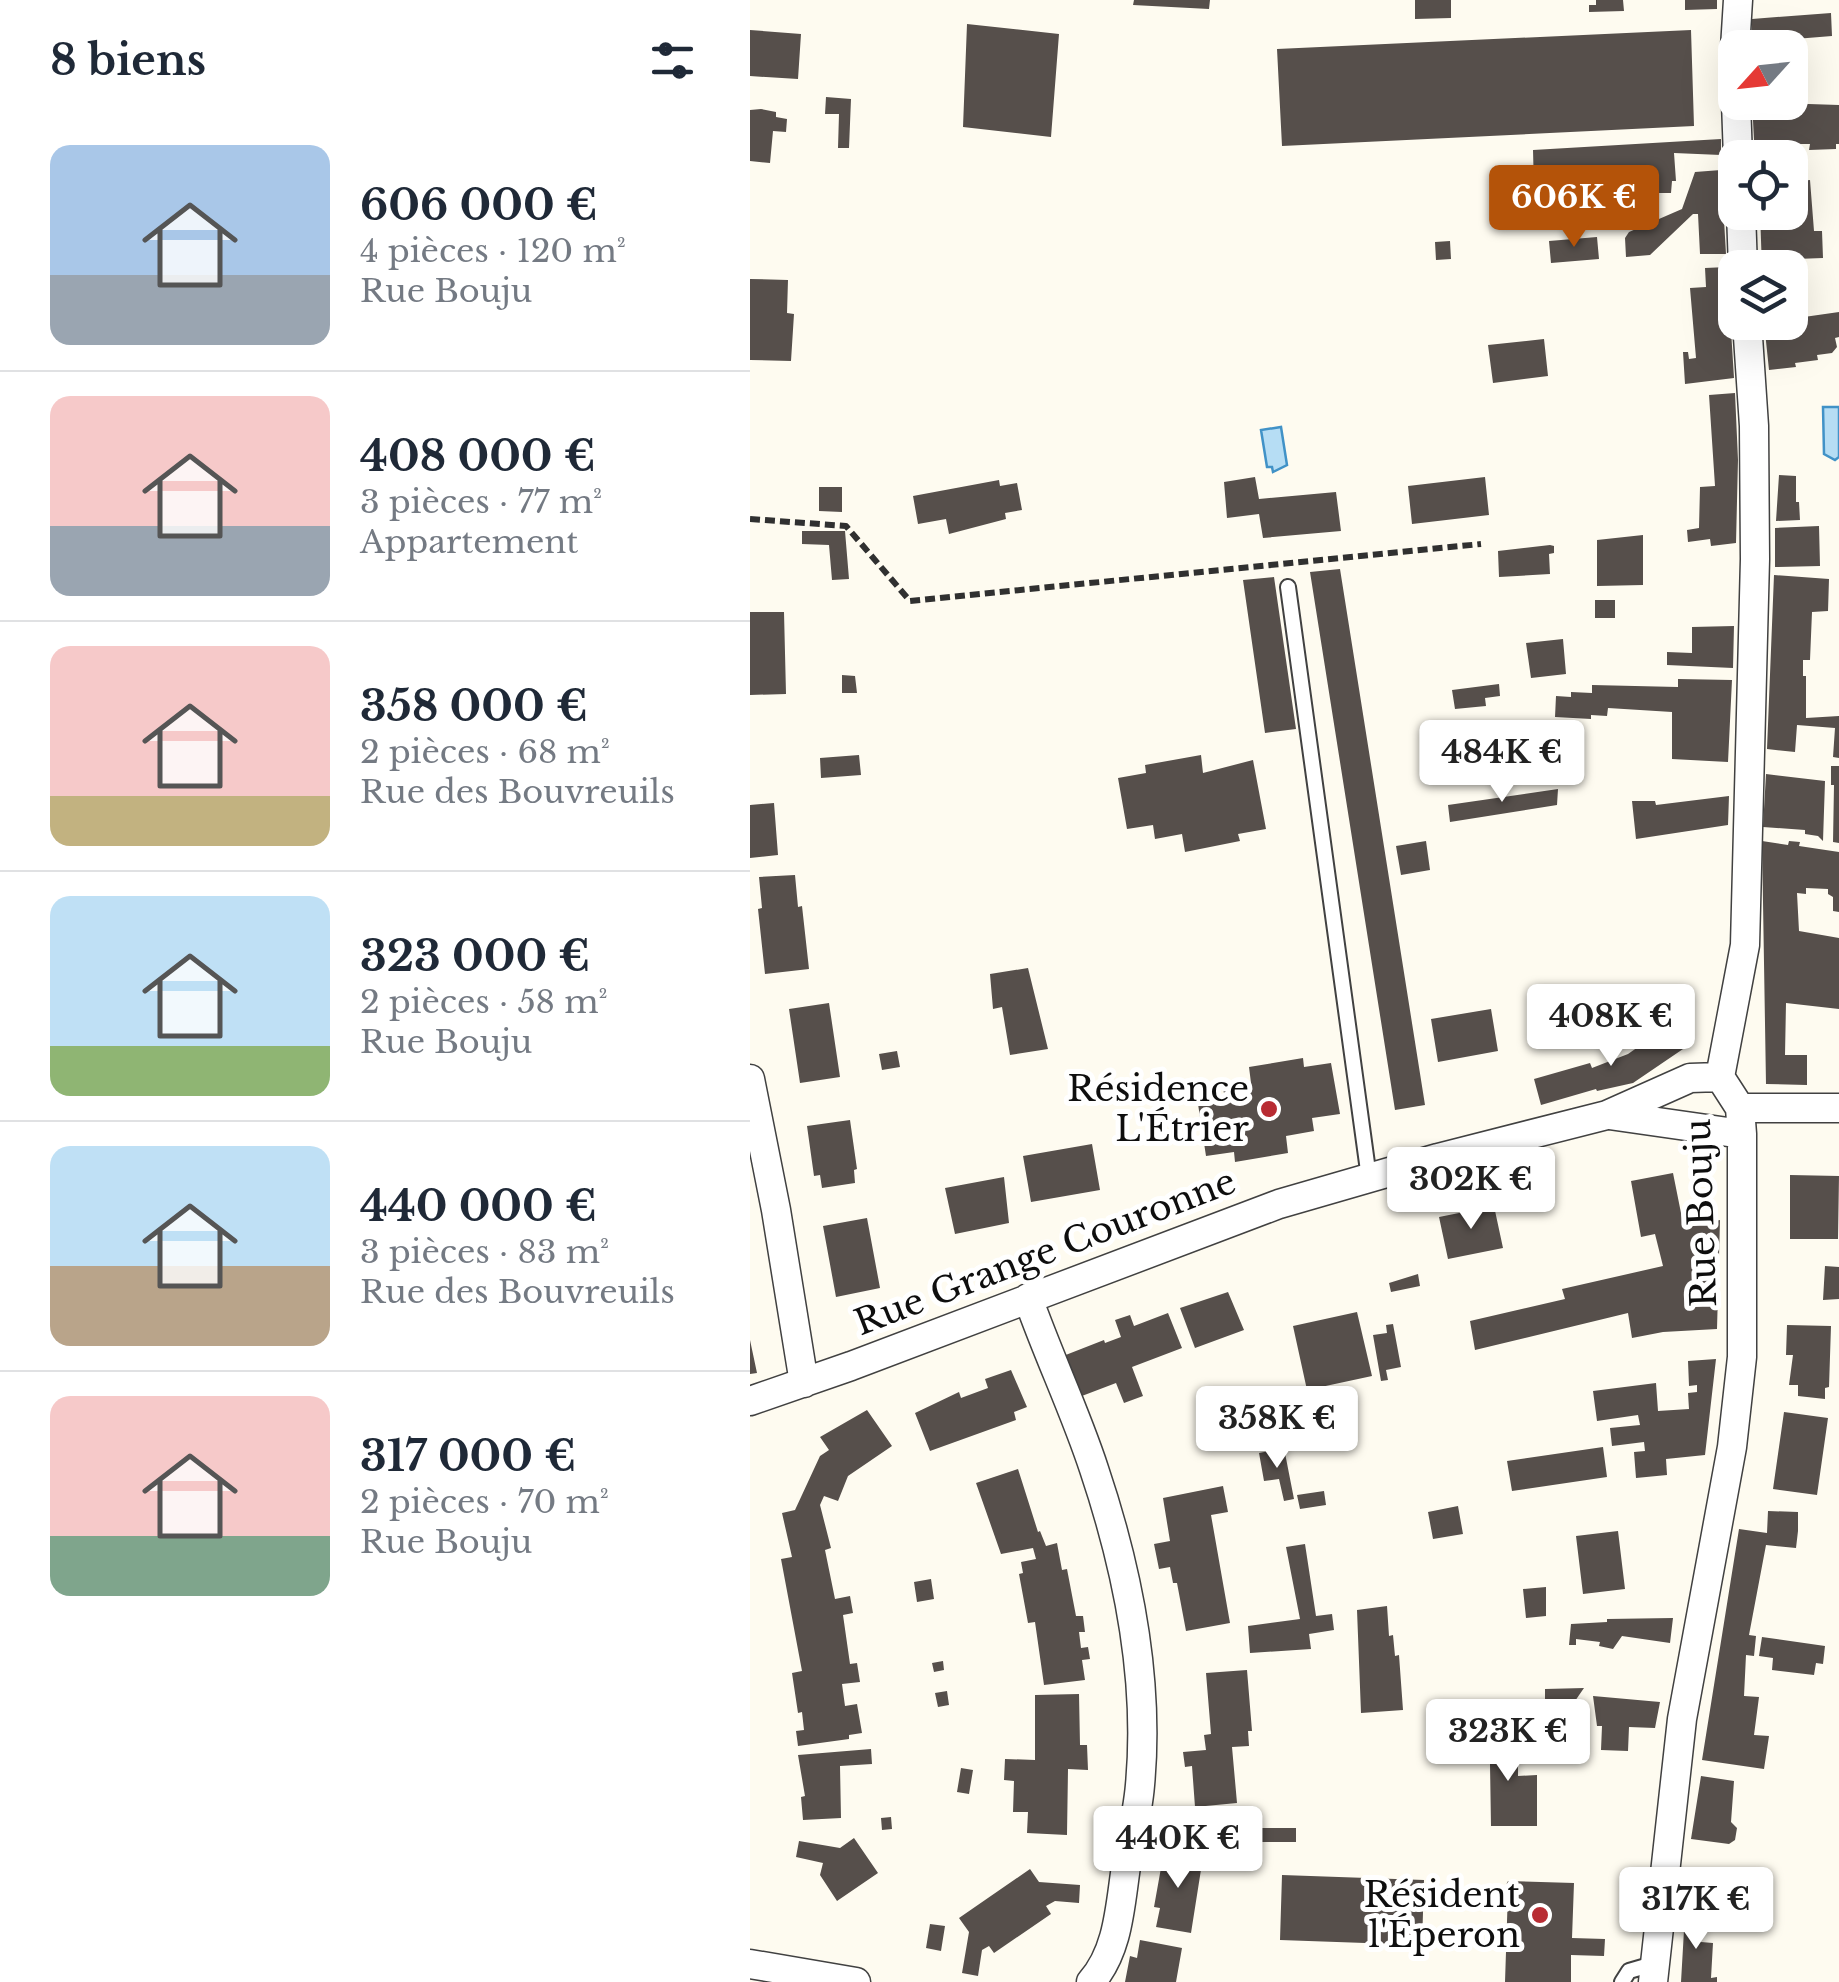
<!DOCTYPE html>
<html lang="fr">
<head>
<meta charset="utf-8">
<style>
	:root { --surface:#fff; --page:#f2f2f3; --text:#1f2937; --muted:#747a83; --line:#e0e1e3; --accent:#b45309 }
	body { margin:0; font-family:"Libre Baskerville",serif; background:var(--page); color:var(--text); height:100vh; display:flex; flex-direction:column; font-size:38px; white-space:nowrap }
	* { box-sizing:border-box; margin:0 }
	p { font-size:32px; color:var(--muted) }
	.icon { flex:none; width:55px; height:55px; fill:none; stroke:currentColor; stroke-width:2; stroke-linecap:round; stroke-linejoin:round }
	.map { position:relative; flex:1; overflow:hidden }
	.panel { display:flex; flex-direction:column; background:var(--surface); width:750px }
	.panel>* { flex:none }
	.needle { width:65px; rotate:243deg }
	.tools { position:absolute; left:968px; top:30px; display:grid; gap:20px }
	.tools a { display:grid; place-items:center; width:90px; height:90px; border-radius:20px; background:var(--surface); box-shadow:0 10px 40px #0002; font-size:50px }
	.price { position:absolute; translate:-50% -85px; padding:0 22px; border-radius:10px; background:#fff; color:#222; font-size:32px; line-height:65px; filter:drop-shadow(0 2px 5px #0008) }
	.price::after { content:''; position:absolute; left:50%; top:60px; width:30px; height:22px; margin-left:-15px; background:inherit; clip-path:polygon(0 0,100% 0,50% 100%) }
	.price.active { background:var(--accent); color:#fff }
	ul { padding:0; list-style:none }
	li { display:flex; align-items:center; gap:30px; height:250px; padding:0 50px }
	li+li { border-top:2px solid var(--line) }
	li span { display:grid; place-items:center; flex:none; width:280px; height:200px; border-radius:20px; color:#555 }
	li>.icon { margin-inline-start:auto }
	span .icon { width:120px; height:120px; fill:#fffc; stroke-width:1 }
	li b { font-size:42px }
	h2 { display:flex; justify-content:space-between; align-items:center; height:120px; padding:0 50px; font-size:42px }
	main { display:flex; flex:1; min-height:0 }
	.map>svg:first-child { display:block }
	.water { fill:#b6ddf4; stroke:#4192c7; stroke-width:2.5 }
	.building { fill:#564f4b }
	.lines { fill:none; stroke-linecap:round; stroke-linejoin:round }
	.service-casing { stroke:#414141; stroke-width:18 }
	.minor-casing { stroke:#414141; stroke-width:31 }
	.path { stroke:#303030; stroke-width:6; stroke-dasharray:10 5; stroke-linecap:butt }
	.service { stroke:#fff; stroke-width:14 }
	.minor { stroke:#fff; stroke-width:28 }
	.poi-dot { fill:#b82c33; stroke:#fff; stroke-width:4 }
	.labels { text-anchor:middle; stroke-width:10; stroke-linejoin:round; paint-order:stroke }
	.poi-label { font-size:35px; fill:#0e0e0e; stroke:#fff; text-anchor:end }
	.street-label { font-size:35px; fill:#0e0e0e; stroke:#fff }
</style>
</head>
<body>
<main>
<section class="panel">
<h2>8 biens<svg class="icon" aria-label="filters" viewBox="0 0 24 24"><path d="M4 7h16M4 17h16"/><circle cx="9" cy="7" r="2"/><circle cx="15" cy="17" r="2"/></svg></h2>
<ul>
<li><span style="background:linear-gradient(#a9c7e8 65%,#9aa5b1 0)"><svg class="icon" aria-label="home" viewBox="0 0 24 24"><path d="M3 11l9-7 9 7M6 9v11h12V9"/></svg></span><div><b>606 000 €</b><p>4 pièces · 120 m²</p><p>Rue Bouju</p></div></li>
<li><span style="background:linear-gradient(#f6c9c9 65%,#9aa5b1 0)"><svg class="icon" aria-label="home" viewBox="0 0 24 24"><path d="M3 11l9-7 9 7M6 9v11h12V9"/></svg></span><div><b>408 000 €</b><p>3 pièces · 77 m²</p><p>Appartement</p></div></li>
<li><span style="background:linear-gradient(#f6c9c9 75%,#c2b280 0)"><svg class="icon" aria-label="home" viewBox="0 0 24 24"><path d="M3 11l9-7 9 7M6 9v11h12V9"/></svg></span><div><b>358 000 €</b><p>2 pièces · 68 m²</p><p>Rue des Bouvreuils</p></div></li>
<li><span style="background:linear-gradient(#bfe0f5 75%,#8fb573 0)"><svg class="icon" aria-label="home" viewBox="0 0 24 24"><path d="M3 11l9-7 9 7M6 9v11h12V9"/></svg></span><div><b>323 000 €</b><p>2 pièces · 58 m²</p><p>Rue Bouju</p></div></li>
<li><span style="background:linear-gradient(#bfe0f5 60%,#b9a48a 0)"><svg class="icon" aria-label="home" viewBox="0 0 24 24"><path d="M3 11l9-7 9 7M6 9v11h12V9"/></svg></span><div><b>440 000 €</b><p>3 pièces · 83 m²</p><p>Rue des Bouvreuils</p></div></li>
<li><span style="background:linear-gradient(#f6c9c9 70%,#7fa58c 0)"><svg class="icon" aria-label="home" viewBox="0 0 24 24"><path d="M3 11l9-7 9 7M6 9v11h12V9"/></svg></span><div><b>317 000 €</b><p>2 pièces · 70 m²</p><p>Rue Bouju</p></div></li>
</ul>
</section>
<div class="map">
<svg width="1089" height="1982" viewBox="0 0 1089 1982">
	<rect width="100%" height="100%" fill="#fefbf0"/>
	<path class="water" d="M1073 407H1089V457L1085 460 1074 454Z
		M531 427 537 465 523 472 522 467H517L511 430Z"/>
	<path class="building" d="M384 0H460L459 9 383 5Z
		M665 0H701V18L665 19Z
		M846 0H873L874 11 839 12V5H846Z
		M935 0H967V9L935 10Z
		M1081 13 1082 36 1045 39 1047 89 1040 90V48H1001L1002 19Z
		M217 24 309 34 301 137 213 127Z
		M0 30 51 34 48 79 0 76Z
		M941 30 944 126 532 146 527 49Z
		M76 97 101 99 99 148H88L89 114H75Z
		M1002 102 1089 105V144H1086V149L1059 150 1060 144H1050L1051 154H1043V144H1033L1034 158H1005Z
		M11 109 26 112V117L37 119 36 132 23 131 20 163 0 161V110Z
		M971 139V155L924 153 926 181H922L921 193H905L904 169 855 170 854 165H824L826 187 784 189 783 150Z
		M971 170 976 254H950L948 214H943L900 255 876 257 875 238 879 232 932 209 945 172Z
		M1060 180 1064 231H1072L1073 258 1046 259V269L1040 270V268H1012L1010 212H1040V182Z
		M847 237 849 259 801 263 799 241Z
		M700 241 701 259 686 260 685 242Z
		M977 267 984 378 935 384 933 352H938L939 359 946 358 940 288 956 287 955 268Z
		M0 279 38 280 37 313 44 314 41 361 0 360Z
		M1089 312V337L1085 338 1087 347 1082 353 1067 355 1068 360 1045 363 1046 367 1019 370 1014 322H1040V319Z
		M794 339 798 376 743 383 738 345Z
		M985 393 988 460 986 543 961 546 960 539 938 542 937 530 949 528 950 487 965 486 959 395Z
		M1029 475 1046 476V502H1049L1050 520 1026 521Z
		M505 477 509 499 586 492 591 531 513 538 509 514 477 518 474 482Z
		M735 477 739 515 662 524 658 486Z
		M249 480 250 486 267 483 272 510 255 513 256 519 199 534 196 519 168 524 163 496Z
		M69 487H92V512L69 511Z
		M1069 526 1070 566 1025 567V528Z
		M52 531H95L99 579 82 580 79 545 52 544Z
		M893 535V585L847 586V540Z
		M800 545 804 546V553L799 554 800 574 749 577 748 551Z
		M590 569 675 1105 645 1110 560 572Z
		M1024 575 1079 579 1078 611 1062 612 1060 660H1053V676H1056V718L1089 716V758L1083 757 1085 728 1047 725 1045 752 1017 749Z
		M524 577 546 729 515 733 493 580Z
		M845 600H865V618H845Z
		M0 612H34L36 694 0 695Z
		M984 626 983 668 917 665V652L942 653V627Z
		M813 639 816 674 781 678 776 643Z
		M92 675 105 676 107 693H92Z
		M928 679 982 680 978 762 922 759V712L858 708 857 716 841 715V719L805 717 806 696 821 697V692L842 693V685L928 687Z
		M749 684 750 696 735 698 736 706 705 709 702 690Z
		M109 755 111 775 71 778 70 758Z
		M451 755 453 773 503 760 516 829 488 834 490 841 435 852 432 834 405 839 403 825 377 829 368 778 396 773 395 765Z
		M1081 766H1089V843L1083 842 1084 785H1081Z
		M1016 774 1075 781 1073 841 1068 836 1055 834V830L1013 827Z
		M808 789 807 805 700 822 698 805Z
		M979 796 978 825 886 839 882 801H905L906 805Z
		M24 803 28 855 0 858V805Z
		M676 841 680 870 651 875 646 846Z
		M1012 841 1038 845 1039 841 1050 842 1049 846 1089 852V912L1083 911V897L1078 894V889L1056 888V894L1047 893 1049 931 1089 938V1009L1036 1003 1035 1055H1057V1085L1016 1084Z
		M45 875 48 907 52 906 59 969 15 974 8 909 12 908 9 877Z
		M278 968 298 1049 260 1055 252 1007 243 1009 240 974Z
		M79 1003 90 1077 50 1083 39 1009Z
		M741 1009 748 1051 688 1062 681 1019Z
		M924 1022 933 1049 883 1083 847 1091 846 1089 791 1105 784 1079 840 1063 842 1068 878 1054Z
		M147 1051 150 1067 132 1070 129 1054Z
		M553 1058 554 1067 581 1063 590 1114 562 1118 564 1131 536 1136 538 1153 485 1162 484 1152 456 1156 448 1104 475 1100 473 1087 501 1083 499 1067Z
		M100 1120 107 1169 104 1170 105 1183 72 1188 70 1175 64 1176 57 1126Z
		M342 1144 350 1190 281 1202 273 1156Z
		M923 1173 934 1228 970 1220 967 1329 913 1332 882 1338 878 1313 725 1350 720 1321 815 1299 812 1289 913 1266 905 1234 891 1237 881 1181Z
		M1040 1175 1089 1176 1088 1239H1040Z
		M254 1177 259 1223 205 1234 195 1188Z
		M744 1206 753 1248 698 1259 689 1217Z
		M117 1218 130 1288 86 1297 73 1226Z
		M1075 1266 1089 1267V1299L1073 1300Z
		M668 1274 670 1286 641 1292 639 1283Z
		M478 1292 494 1330 445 1348 430 1308Z
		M607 1312 622 1376 557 1390 543 1326Z
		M418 1313 432 1348 382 1367 393 1396 374 1403 366 1383 324 1399 308 1358 354 1340 355 1343 371 1337 365 1320 380 1315 384 1326Z
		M643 1324 651 1367 636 1370 638 1380 631 1381 623 1335 637 1333 636 1325Z
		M1037 1325 1081 1326 1079 1387 1075 1388V1399L1048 1396V1385H1039L1043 1355H1036Z
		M0 1340 7 1373 0 1374Z
		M966 1359 955 1455 916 1459 917 1475 886 1478 884 1452 895 1451 894 1442 862 1446 860 1428 890 1425 888 1415 847 1421 843 1391 906 1383 908 1411 939 1409 938 1393 947 1392V1385L939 1386 938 1361Z
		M261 1370 277 1407 264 1412 266 1420 180 1451 165 1413 209 1392 211 1398 238 1388 235 1379Z
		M117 1410 142 1446 98 1476 88 1501 74 1496 70 1505 81 1548 75 1550 85 1599 100 1596 103 1613 93 1615 100 1664 107 1663 110 1682 92 1684 95 1706 107 1704 112 1733 99 1735V1739L48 1746 46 1731 54 1730 52 1712 48 1713 42 1673 52 1671 31 1559 42 1557 32 1513 45 1510 70 1456 79 1450 70 1437Z
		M1034 1412 1078 1418 1067 1495 1023 1489Z
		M853 1447 857 1477 762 1491 757 1461Z
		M534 1448 544 1499 534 1501 529 1479 514 1481 509 1453Z
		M268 1469 288 1532 290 1531 296 1546 307 1543 312 1570 317 1569 326 1616H333L335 1632H329L331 1648 338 1647 340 1659 332 1660 335 1680 294 1685 285 1622 278 1623 269 1574 273 1573 271 1562 286 1559 283 1548 251 1554 226 1483Z
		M473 1486 478 1512 461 1515 480 1623 436 1631 427 1583H423L420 1567 409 1569 404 1544 420 1541 413 1498Z
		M574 1491 576 1505 550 1509 547 1495Z
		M708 1506 713 1534 683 1539 678 1512Z
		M1018 1511 1048 1512V1531L1046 1548 1016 1545 999 1635 1006 1636 1004 1656 996 1655 994 1696 1009 1697 1004 1735 1019 1736 1014 1769 952 1760 989 1529 1017 1533Z
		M868 1531 875 1589 833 1594 826 1536Z
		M555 1544 566 1616 582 1614 584 1630 559 1634 561 1649 500 1653 498 1626 550 1619 536 1547Z
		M181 1579 184 1599 167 1602 164 1582Z
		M796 1587V1616L776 1618 773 1589Z
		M637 1606 639 1636 643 1635 645 1656 649 1655 653 1710 611 1713 607 1610Z
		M923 1618 920 1643 872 1636 863 1649 849 1646 850 1642 826 1639V1645H819L821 1624 857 1622V1619Z
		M1012 1637 1075 1646 1073 1664 1066 1663 1064 1675 1022 1670 1023 1658 1009 1656Z
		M193 1661 194 1670 184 1672 182 1663Z
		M497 1670 502 1731H498L499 1746 482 1747 487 1803 445 1807 442 1766 435 1767 433 1752 456 1750 454 1735 461 1734 456 1673Z
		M834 1688 825 1701 795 1702V1689Z
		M197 1691 199 1705 188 1707 185 1693Z
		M329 1694 330 1745H337L338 1770 318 1769 317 1835 277 1833 278 1812H263L264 1781 254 1780 255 1759 285 1760V1695Z
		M843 1696 910 1702 905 1728 879 1727 878 1751 851 1750 852 1726H847Z
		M768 1738V1776L787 1775V1826H741L740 1764H727L726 1740Z
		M121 1749 122 1764 90 1766 91 1818 53 1820 51 1797 55 1796 48 1755Z
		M211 1768 223 1770 219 1794 207 1792Z
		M951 1776 984 1781 981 1822 987 1828 985 1840 979 1844 941 1839Z
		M141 1817 142 1829 132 1830 131 1818Z
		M508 1828H546V1842H507Z
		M104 1838 128 1873 87 1901 70 1875 73 1863 46 1857 49 1841 90 1848Z
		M414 1851 453 1857 441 1933 406 1927 410 1908 404 1907Z
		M937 1867 993 1869 992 1906 959 1903 960 1893 935 1891Z
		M280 1869 289 1882 330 1885 329 1903 305 1901 296 1906 301 1914 244 1953 239 1946 232 1950 228 1976 212 1973 219 1932 209 1918Z
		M532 1875 674 1880 672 1945 530 1940Z
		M758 1881 824 1883 822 1938 855 1939 854 1956 821 1955V1982H755L758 1891H753Z
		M935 1913 953 1914 951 1942 963 1943 961 1978 967 1977V1982H931Z
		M180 1924 195 1926 191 1951 176 1948Z
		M390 1940 432 1948 426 1982H375L380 1956 387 1958Z"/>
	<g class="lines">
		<defs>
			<path id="service" d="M538 587 619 1178
				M872 1982 879 1971 903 1964"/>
			<path id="minor" d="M985 48 988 0
				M985 52V74
				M986 102 988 158
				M991 212 993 268
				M0 1079 26 1210 54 1383
				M990 1108H1089
				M859 1115 992 1134
				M278 1298C298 1355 325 1411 344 1469 378 1570 400 1677 390 1785 388 1810 382 1835 377 1860 370 1902 370 1949 341 1982
				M0 1401 101 1366 529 1204 688 1158 857 1115 940 1078 970 1077
				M0 1964 106 1982
				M903 1982 932 1719 982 1447 992 1357V1134L990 1108 970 1077 995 945 1005 559 1004 426 997 322"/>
		</defs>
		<use href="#service" class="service-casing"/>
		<use href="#minor" class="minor-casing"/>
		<path class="path" d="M0 519 96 526 160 601 731 544"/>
		<use href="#service" class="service"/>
		<use href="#minor" class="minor"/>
	</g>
	<g class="poi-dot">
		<circle cx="519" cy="1109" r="10"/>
		<circle cx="790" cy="1915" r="10"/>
	</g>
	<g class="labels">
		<g class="poi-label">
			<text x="499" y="1101">Résidence<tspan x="499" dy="40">L'Étrier</tspan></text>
			<text x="770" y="1907">Résident<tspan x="770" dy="40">l'Éperon</tspan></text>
		</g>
		<g class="street-label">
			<text transform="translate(951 1213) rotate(-92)" y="12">Rue Bouju</text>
			<text transform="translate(295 1252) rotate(-21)" y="12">Rue Grange Couronne</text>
		</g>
	</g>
</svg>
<div class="tools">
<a><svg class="needle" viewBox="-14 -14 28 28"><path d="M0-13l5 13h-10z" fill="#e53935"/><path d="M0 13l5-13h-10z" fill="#747a83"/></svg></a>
<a><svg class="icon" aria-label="locate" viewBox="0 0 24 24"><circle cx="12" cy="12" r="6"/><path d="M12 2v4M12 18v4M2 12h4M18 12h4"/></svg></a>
<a><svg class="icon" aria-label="layers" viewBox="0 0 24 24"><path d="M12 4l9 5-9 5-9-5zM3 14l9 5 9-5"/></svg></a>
</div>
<b class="price active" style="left:824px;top:250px">606K €</b>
<b class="price" style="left:752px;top:805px">484K €</b>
<b class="price" style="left:861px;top:1069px">408K €</b>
<b class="price" style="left:721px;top:1232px">302K €</b>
<b class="price" style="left:527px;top:1471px">358K €</b>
<b class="price" style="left:758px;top:1784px">323K €</b>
<b class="price" style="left:428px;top:1891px">440K €</b>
<b class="price" style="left:946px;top:1952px">317K €</b>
</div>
</main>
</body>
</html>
